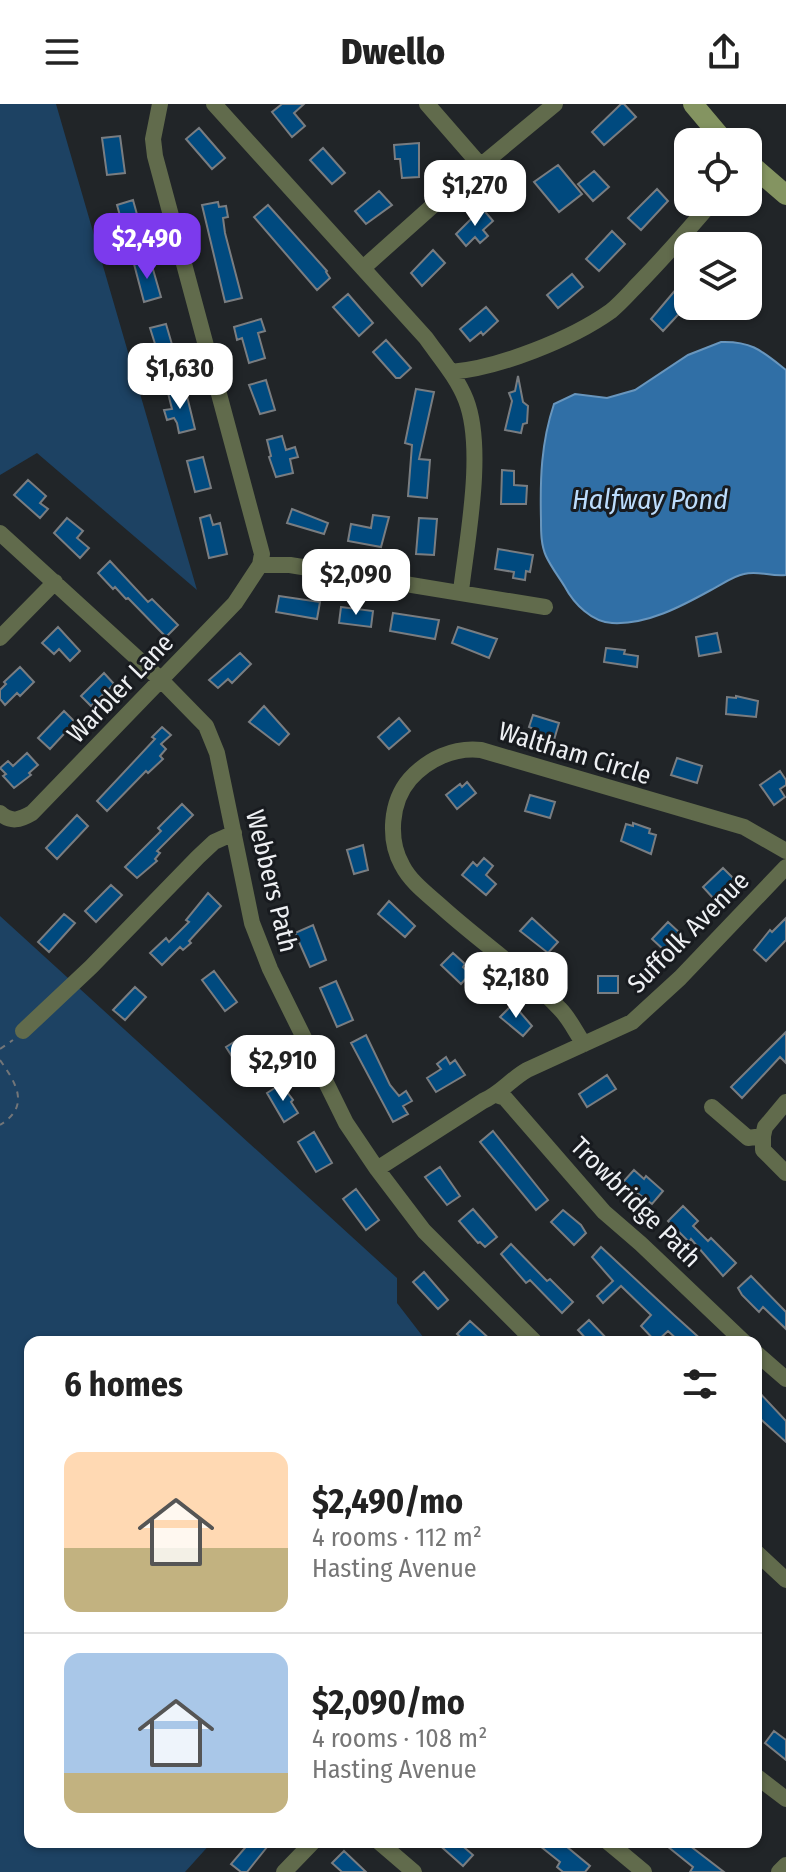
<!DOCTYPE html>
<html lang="en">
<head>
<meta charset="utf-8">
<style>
	:root { --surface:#fff; --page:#f2f2f2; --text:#222; --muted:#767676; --line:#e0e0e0; --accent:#7c3aed }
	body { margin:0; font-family:"Fira Sans Condensed",sans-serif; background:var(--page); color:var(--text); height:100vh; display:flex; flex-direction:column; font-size:30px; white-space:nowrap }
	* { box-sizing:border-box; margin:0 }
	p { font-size:26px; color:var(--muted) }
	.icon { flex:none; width:44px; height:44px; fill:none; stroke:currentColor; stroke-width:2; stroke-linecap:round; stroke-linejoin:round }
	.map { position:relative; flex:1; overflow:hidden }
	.side { position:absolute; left:24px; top:1232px; width:738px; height:512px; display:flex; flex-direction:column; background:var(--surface); border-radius:16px; box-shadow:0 2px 6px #0004 }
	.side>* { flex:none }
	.controls { position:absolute; left:674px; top:24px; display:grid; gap:16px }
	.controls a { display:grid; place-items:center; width:88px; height:88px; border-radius:16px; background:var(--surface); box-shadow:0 2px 6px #0004; font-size:40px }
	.price { position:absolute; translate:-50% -68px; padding:0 18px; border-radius:16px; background:#fff; color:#222; font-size:26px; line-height:52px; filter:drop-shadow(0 2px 4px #0008) }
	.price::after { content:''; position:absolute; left:50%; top:48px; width:24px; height:18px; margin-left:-12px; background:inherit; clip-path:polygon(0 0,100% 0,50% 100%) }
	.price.on { background:var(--accent); color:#fff }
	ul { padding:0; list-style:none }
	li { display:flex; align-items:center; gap:24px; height:200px; padding:0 40px }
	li+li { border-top:2px solid var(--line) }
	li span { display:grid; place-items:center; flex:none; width:224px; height:160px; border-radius:16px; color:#555 }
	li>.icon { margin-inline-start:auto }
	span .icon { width:96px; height:96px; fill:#fffc; stroke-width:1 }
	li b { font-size:34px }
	h2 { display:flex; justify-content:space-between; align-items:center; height:96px; padding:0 40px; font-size:34px }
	header { display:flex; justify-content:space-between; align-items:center; height:104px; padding:0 40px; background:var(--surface); font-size:36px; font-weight:800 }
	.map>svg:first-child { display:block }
	.green { fill:#1d4263 }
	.water { fill:#306fa6; stroke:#6996bd; stroke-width:2 }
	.building { fill:#004a7f; stroke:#797d81; stroke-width:2 }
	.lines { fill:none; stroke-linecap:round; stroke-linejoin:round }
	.path { stroke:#727578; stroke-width:2; stroke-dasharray:6 6; stroke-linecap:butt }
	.street { stroke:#616b4c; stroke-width:16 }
	.secondary { stroke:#849461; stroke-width:20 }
	.labels { text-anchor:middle; stroke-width:6; stroke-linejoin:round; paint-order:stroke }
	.street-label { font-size:26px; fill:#eef0f3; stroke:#181b1f }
	.water-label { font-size:28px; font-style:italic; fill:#bcdcfc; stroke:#181b1f }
</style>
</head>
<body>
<header><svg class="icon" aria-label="menu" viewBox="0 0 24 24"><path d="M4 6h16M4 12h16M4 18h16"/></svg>Dwello<svg class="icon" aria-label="share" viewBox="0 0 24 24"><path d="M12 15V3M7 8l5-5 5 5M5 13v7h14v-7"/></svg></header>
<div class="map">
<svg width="786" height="1768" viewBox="0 0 786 1768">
	<rect width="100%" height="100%" fill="#212528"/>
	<path class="green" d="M0 0H56L197 486 37 349 0 371Z
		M0 812 397 1174V1199L427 1238H30V1738H212L185 1768H0Z"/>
	<path class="water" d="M721 238C752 237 762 247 786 266V471C771 473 758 466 744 470 733 472 721 481 711 486 682 502 647 521 612 519 592 518 574 500 565 483 559 473 551 463 546 452 541 441 541 428 541 416 540 375 541 339 554 300L575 290 607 294 635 286 688 251Z"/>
	<path class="building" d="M282 0H304L294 9 305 22 292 33 272 8Z
		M621 0H624L636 13 604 41 592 28Z
		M199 24 225 54 212 65 186 35Z
		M120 32 125 69 107 71 102 34Z
		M419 39V73L402 74 400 55H395L394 41Z
		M323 44 345 69 332 80 310 56Z
		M558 61 582 90 559 108 534 78Z
		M594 67 609 83 593 97 578 80Z
		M657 85 668 97 641 126 628 114Z
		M379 87 392 101 366 120 355 107Z
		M133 96 143 132 127 137 117 101Z
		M218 98 219 103 226 102 228 113 223 114 225 129 242 194 225 198 202 101Z
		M268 101 327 167 326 168 330 174 317 186 254 113Z
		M482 104 493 117 483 126 488 132 480 139 475 133 466 142 456 130Z
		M612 127 625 140 599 167 586 155Z
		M433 146 445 159 422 182 411 169Z
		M150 155 161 193 144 198 134 160Z
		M572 170 583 183 558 204 547 191Z
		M688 171V200L663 227 651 215Z
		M348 190 373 219 359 232 333 203Z
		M486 203 498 217 483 231 481 228 470 237 460 225Z
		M261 215 265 227 258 229 265 254 249 259 242 234 237 236 234 223Z
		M166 220 178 261 163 265 150 224Z
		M386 236 411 264 400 274H396L373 248Z
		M518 272 523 298 528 302 527 319 523 320 521 329 505 326 512 297 509 289 515 287Z
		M266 276 275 306 260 310 249 281Z
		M185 284 195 325 179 329 177 319 174 314 167 316 164 306 172 305 168 289Z
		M416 285 434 288 419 355 430 356 427 394 408 392 412 341 405 339Z
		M282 332 286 346 295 343 298 353 290 355 293 369 276 373 269 353 271 352 267 336Z
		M203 353 211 384 195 388 187 357Z
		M502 366 514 367V381L527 382 526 400H501Z
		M28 376 46 392 40 399 48 405 40 414 14 391Z
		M292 405 328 419 324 430 287 419Z
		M210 411 213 421 220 419 227 450 209 454 200 414Z
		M373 411 389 413 381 443 348 437 351 420 371 424Z
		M67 414 83 427 77 434 89 444 80 454 54 429Z
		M419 414 437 415 434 451 416 450Z
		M498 445 533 451 530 468 526 467 525 476 513 474 514 468 495 465Z
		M110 457 148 498 152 495 178 521 166 533 128 494 126 495 115 483 113 485 98 469Z
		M279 492 320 498 317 515 276 508Z
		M341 503 373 507 371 523 339 519Z
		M393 509 439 516 435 535 390 527Z
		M58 523 80 547 70 557 59 545 54 550 42 539Z
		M458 523 497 535 489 554 452 539Z
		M717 529 721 548 699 552 696 533Z
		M606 544 625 546 624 550 638 552 637 563 604 558Z
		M240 549 251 560 232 579 228 575 218 584 209 576Z
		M20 563 34 578 20 592 17 589 5 601 0 595V586L6 580 4 578Z
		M104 569 114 580 91 602 81 592Z
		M736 592 758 597 756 613 726 610 727 593 736 594Z
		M264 602 289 630 279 641 249 618Z
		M64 607 75 618 50 645 38 634Z
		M533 611 559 619 554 636 534 629 536 626 529 623Z
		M399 614 410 627 389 645 378 633Z
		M162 623 171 631 161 640 166 645 160 652 163 655 148 669 146 667 107 707 97 697 155 635 152 633Z
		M27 649 38 661 29 669 31 671 14 684 3 672 6 670 0 664 8 657 13 662Z
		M677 654 702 662 697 679 671 671Z
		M780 667 786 676V681L780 685 785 693 774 701 760 681Z
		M467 678 476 689 457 705 446 691 460 680 462 683Z
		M530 691 555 698 550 714 525 707Z
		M182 700 193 711 157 747 160 749 155 755 157 757 137 774 125 763 161 727 158 724Z
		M77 711 88 722 57 755 46 744Z
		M633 719 650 725 649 729 656 731 651 750 621 737 626 720 633 722Z
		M363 741 368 766 354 770 347 746Z
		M484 754 493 762 486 771 496 780 486 791 462 771 473 758 477 762Z
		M723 764 735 776 714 795 703 783Z
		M111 781 122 791 96 818 85 807Z
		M208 789 221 802 189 837 191 839 183 846 180 843 162 861 150 849 166 834 169 838 189 818 186 816Z
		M389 797 415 822 405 833 378 810Z
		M64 810 75 819 49 848 38 838Z
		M532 814 558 838 548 849 520 827Z
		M786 814V836L766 857 754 846 770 826 772 828Z
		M668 818 680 829 665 847 652 835Z
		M313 821 326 856 310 863 295 829Z
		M453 849 465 860 463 863 470 870 461 880 441 861Z
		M214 867 237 898 225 907 202 876Z
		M598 872H618V889H598Z
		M336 877 353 916 337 923 320 884Z
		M135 883 146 893 125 916 113 906Z
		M513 900 532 922 523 932 500 913Z
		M786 928V959L780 953 742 994 731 983Z
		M366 931 390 981 399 992 406 987 412 997 403 1002 408 1010 393 1018 351 939Z
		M239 935 257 965 245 973 226 943Z
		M446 953 450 960 455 956 465 971 436 988 427 974 441 965 437 960Z
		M607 971 616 985 587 1003 579 990Z
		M281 980 293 996 291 998 298 1009 284 1018 267 989Z
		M493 1027 548 1096 536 1106 480 1038Z
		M314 1028 332 1059 316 1068 298 1038Z
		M440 1063 460 1092 447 1101 425 1073Z
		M634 1066 644 1075 646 1072 663 1087 652 1100 623 1078Z
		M356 1085 379 1116 366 1126 343 1095Z
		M683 1102 698 1117 693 1122 708 1137 711 1134 736 1159 723 1172 691 1135 689 1138 668 1117Z
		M473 1105 497 1133 485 1143 480 1138 478 1139 459 1117Z
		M563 1106 581 1121 586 1129 574 1141 551 1118Z
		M511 1140 547 1177 550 1175 573 1198 562 1209 530 1176 526 1179 501 1150Z
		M601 1143 674 1211 704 1238H680L668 1227 656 1238 641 1222 651 1211 621 1182 603 1199 597 1192 613 1177 592 1153Z
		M424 1168 448 1196 438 1205 413 1178Z
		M751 1172 786 1208V1225L763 1203 759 1208 742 1191 738 1184Z
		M589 1216 610 1238H589L578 1226Z
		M470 1217 493 1238H466L457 1230Z
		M756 1285 786 1317V1338L756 1311Z
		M774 1627 786 1636V1656L765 1639Z
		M250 1738H271L247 1768H241L231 1760Z
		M436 1738H458L473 1751 463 1762Z
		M535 1738H561L590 1762 585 1768H563L557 1763 560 1758Z
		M662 1738H685L724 1768H690L693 1763Z
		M344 1747 366 1768H342L332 1759Z"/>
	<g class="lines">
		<path class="path" d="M0 945 13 936
			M0 956C16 979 31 1002 0 1021"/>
		<path class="street" d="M160 0 153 35 155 52 262 450 260 461H290L545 503
			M214 0 426 234C440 254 457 273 466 296 485 345 467 435 461 487
			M427 0 481 62
			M363 164 438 97 555 0
			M451 268C499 264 572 235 611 207 622 198 632 186 642 176 666 151 689 125 712 98
			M0 429 161 576 206 622 217 649 252 819 270 865 346 1019 377 1065 424 1127 535 1238
			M0 534 55 478
			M0 709C11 719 20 716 32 709L235 499 260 461
			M23 927 91 863 198 753 214 738 234 729
			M584 940C576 929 570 915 560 905 525 868 482 839 444 805 430 792 411 779 402 761 388 736 390 698 410 675 428 655 454 643 481 646L744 723 786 747
			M496 991 505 994 604 1108 641 1140 744 1238
			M712 1003 748 1034 763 1032V1046L786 1069
			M763 1032 765 1023 786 998
			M377 1065 483 997C500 990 511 975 527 966L632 918 680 874 786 763
			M756 1249 786 1275
			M756 1448 786 1476
			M756 1672 786 1695
			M379 1738 414 1768
			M608 1738 644 1768
			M284 1768 313 1738
			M779 1768 786 1761"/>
		<path class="secondary" d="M693 0 725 38
			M748 58 786 91"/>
	</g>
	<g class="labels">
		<g class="street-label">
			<text transform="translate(120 584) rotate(-46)" y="9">Warbler Lane</text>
			<text transform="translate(575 649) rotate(17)" y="9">Waltham Circle</text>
			<text transform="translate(272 777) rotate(76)" y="9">Webbers Path</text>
			<text transform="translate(688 828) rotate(-45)" y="9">Suffolk Avenue</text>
			<text transform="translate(636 1098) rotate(45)" y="9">Trowbridge Path</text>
		</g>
		<g class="water-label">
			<text x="650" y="405">Halfway Pond</text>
		</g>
	</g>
</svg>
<div class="controls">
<a><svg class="icon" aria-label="locate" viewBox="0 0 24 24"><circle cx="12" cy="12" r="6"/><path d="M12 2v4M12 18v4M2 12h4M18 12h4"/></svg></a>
<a><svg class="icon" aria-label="layers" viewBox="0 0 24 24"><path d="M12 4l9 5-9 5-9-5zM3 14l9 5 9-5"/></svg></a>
</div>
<b class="price" style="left:475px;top:124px">$1,270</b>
<b class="price on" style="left:147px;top:177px">$2,490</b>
<b class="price" style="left:180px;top:307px">$1,630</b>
<b class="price" style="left:356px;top:513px">$2,090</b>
<b class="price" style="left:516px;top:916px">$2,180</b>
<b class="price" style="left:283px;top:999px">$2,910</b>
<section class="side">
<h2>6 homes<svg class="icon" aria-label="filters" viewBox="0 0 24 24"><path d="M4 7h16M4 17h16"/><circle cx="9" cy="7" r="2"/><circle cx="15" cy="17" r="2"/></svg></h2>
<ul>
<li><span style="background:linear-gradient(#ffd9b3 60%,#c2b280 0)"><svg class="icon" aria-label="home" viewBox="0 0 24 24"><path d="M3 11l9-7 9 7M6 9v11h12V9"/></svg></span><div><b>$2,490/mo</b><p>4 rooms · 112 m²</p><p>Hasting Avenue</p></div></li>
<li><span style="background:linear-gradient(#a9c7e8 75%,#c2b280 0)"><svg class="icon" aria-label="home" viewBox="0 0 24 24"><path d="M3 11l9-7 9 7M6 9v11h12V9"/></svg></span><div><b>$2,090/mo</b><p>4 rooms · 108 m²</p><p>Hasting Avenue</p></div></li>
</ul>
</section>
</div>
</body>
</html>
